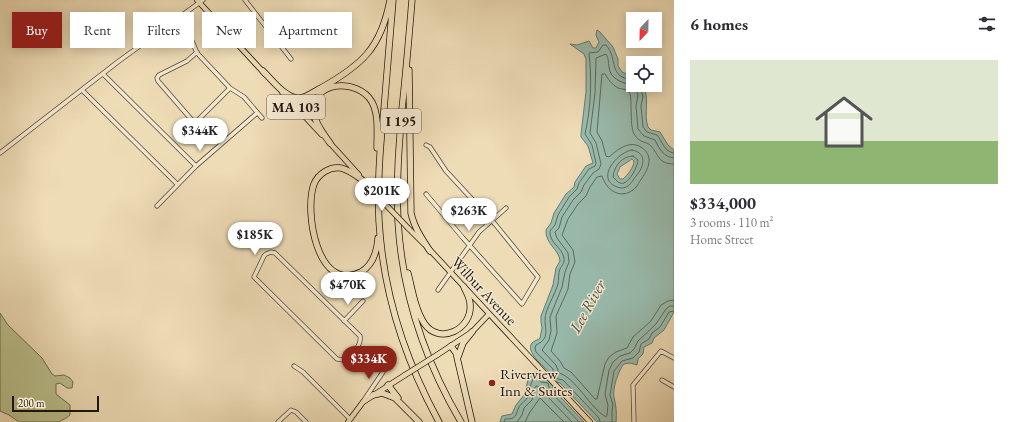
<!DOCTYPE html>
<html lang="en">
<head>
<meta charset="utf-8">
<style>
	:root { --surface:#fff; --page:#f2f2f3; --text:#2b2b33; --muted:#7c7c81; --line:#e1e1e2; --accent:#8f2418 }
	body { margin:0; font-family:"EB Garamond",serif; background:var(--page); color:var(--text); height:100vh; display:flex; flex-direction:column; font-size:15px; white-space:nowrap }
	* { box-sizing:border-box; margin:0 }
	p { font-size:13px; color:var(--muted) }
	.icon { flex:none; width:22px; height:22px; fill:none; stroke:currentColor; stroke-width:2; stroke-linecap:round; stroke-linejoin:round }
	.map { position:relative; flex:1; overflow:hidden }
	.panel { display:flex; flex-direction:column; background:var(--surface); width:340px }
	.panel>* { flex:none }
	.banner { position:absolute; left:12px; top:12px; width:380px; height:36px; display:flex; gap:8px }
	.needle { width:26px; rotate:202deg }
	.tools { position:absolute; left:626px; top:12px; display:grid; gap:8px }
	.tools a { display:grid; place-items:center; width:36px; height:36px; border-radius:0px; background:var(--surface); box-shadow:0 2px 10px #0003; font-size:20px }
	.scale { position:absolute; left:12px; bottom:10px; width:87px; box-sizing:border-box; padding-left:4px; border:2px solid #20180e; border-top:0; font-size:11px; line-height:14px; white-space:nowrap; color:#20180e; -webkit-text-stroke:3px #f4e8d0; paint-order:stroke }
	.price { position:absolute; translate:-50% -34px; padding:0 9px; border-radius:14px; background:#fff; color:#222; font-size:13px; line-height:26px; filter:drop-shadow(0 1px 2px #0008) }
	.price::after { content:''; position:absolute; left:50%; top:24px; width:12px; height:9px; margin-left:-6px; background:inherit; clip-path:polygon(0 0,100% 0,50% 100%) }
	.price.on { background:var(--accent); color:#fff }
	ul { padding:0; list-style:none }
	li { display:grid; align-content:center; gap:8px; height:212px; padding:0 16px }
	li+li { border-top:1px solid var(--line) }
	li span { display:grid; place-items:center; height:124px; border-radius:0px; color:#555 }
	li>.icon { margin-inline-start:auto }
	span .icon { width:72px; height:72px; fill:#fffc; stroke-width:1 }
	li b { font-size:17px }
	h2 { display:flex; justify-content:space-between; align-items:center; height:48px; padding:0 16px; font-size:17px }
	.chip { padding:0 14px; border-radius:0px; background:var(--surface); box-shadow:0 2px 10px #0003; font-size:14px; line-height:36px }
	.chip.on { background:var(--accent); color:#fff }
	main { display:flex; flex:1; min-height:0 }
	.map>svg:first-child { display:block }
	.green { fill:#bac08d; stroke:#6d6c4e }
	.water { fill:#99bcae; stroke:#697a6e; fill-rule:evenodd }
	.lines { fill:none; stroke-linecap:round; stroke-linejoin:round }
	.shore { stroke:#5c6a5e; stroke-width:1 }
	.minor-casing { stroke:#544938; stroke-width:5 }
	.major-casing { stroke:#20180e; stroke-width:6 }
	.highway-casing { stroke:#20180e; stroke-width:7 }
	.minor { stroke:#f4e8d0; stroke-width:3.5 }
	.major { stroke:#eedcb6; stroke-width:4.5 }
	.highway { stroke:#eedcb6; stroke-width:5.5 }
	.major-bridge-casing { stroke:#20180e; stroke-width:6; stroke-linecap:butt }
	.major-bridge { stroke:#eedcb6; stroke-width:4.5 }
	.poi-dot { fill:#8f2418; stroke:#f4e8d0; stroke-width:1.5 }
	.labels { text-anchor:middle; stroke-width:3; stroke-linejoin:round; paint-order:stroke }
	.shield { fill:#f4e8d0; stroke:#605648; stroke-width:1 }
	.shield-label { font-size:14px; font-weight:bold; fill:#20180e }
	.street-label { font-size:15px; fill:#20180e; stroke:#f4e8d0 }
	.poi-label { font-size:15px; fill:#20180e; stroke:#f4e8d0; text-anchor:start }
	.water-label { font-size:16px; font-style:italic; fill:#4a5146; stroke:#f4e8d0 }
</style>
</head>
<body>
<main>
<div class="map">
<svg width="674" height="422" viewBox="0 0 674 422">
	<rect width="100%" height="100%" fill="#eedcb6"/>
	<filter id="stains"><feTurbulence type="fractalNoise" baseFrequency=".005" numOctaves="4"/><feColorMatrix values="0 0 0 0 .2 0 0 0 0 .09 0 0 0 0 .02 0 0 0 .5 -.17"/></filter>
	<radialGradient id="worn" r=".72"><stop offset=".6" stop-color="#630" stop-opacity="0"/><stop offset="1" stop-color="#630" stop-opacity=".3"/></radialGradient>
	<path class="green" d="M0 313 8 325 42 358 52 374 55 376 64 375 70 378 73 382 72 388H67L60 383 56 384V394L70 405V415C66 419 63 419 59 422H19L9 415 0 411Z"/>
	<path class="water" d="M597 30 600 32 613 47 618 59V66L622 72 633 77V85H642C651 96 643 114 648 127L651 130 660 132 668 145 674 150V312L664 330 654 338 652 343 644 347 643 354 638 359 637 365 630 363 624 364C619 369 612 389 614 397 616 406 617 413 616 422H597L560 383 556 382 553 385V389L584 422H500L502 416 512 414 516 405 524 395 528 380 534 372H537L544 379 549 376V372C544 366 525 352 532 343 534 341 538 340 540 338L542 328 541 322V316L553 285 556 268 560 261C559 249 545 244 546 230L551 223 554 213 566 194 574 187 575 182 586 166 593 163 588 146 581 137V134L586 92V59L584 54 570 44 577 45 589 41 593 48H596L599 42 596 35ZM632 159 634 161C634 167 627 176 623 179H620L617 174 620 167Z"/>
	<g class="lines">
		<path class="shore" d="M639 85 643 96 641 106 643 127 647 132 657 135C663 142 664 152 674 153
			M632 150C648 153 644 167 636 176 631 183 627 191 617 187 595 179 617 152 632 150Z
			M633 156 638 160C638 166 630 181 624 183 622 184 620 183 618 182L613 177C614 166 622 156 633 156Z
			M674 158C663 157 659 148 655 140L644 136 638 129 636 106 638 95 634 86C624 83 610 80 609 67 608 62 609 59 606 54L596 58 595 93 590 133 596 143 601 164 599 169 593 173 584 185 581 192 573 200 562 217 559 228 555 232 557 238 568 253 569 262 565 272 562 287 550 317 551 331 549 340 542 350 556 365 559 373C576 378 590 408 606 417L607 415 608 405 605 394 609 370 613 362 620 356 630 353 634 349 638 341 656 324 666 309 670 306H674
			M674 164C658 164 659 155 651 146 647 141 640 144 634 134 629 124 633 96 629 92 627 89 621 89 618 88 612 85 608 79 605 74H602L597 132 602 141 606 156 609 157C617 150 628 141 639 146 656 155 648 170 640 181 638 184 636 188 633 190 619 200 606 189 602 176L597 177 590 187 586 196 578 204 568 219 562 235 573 250 575 262 570 274 568 289 556 316 557 333 551 351 560 361 564 368 571 372 595 399H597L605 364 609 357 616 352 627 348 633 337 651 321 661 305 668 301 674 300
			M504 422 505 419C517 419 515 416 519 407 521 403 526 401 528 397 531 390 529 383 535 377L541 382 548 383 550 391 579 422
			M517 422 522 415 524 408 532 400 535 387 537 386 543 388 546 395 572 422
			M525 422 530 412 540 398 564 422
			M600 422 599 418 563 380 554 378 553 369 536 352 535 348 536 345C553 337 542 327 546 313 549 303 555 294 558 284 559 280 558 273 560 269 562 265 565 263 564 258 562 247 549 243 550 231L555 225 558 215 569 197 577 189 579 183 589 169 595 166 596 163 592 145 585 134C591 108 592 79 589 53L598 52 603 45H606C619 60 607 77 633 80
			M612 422V410L613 405 610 395 614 371 622 361 633 358 639 352 641 344 649 339 652 333 660 327 669 312 674 311"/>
		<defs>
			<path id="minor" d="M245 0 291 59
				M175 21 192 41 197 53 230 88 244 97 262 118
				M197 52 187 61 159 75 157 78 158 81 191 119 194 121 198 120 230 88
				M103 74 196 166
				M82 90 177 184
				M0 153 119 61 203 0
				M426 194 463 238 522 304 538 277 495 224 446 171 430 147 426 145
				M157 206 196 166 257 113
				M271 252 275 253 360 336C362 346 351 355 344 360L337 359 254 277 264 256 266 254Z
				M438 290 479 232 506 208
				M344 321 363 301
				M356 349 383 372
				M294 366 303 372 350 419
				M662 380 674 387
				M364 400 383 372 385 361
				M278 422 291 410 296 412 306 422
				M634 422 633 385 661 351 674 358"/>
			<path id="major" d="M197 0 265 74
				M282 92 322 135
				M329 142 359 175
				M408 228 424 244
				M429 249 590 422
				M437 355 472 332 489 314
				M348 422 363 402 405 375"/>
			<path id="highway" d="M393 0C390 36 387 72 384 109 380 146 377 183 379 221 383 292 405 360 439 422
				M412 0C409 36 406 73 402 109 399 146 396 183 398 221 402 292 425 361 461 422
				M409 70 411 213C414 227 422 239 430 251
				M263 71C272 80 283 95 296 98 304 100 314 91 321 88 362 65 381 48 390 0
				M330 143C324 134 315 124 314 113 310 81 358 77 372 102 379 115 377 133 377 148
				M365 182C358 177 350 170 341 168 330 166 318 174 314 184 304 211 317 294 361 272 373 265 377 251 378 238
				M408 273C412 289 415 309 424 323 439 346 473 329 470 304 470 298 466 292 464 287
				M451 346 456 353 472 422
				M458 357 463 343 472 332
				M388 385 398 398
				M373 395 382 393 395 398 419 422"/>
		</defs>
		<use href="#minor" class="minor-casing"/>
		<use href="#major" class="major-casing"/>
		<use href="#highway" class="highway-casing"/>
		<use href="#minor" class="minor"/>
		<use href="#major" class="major"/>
		<use href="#highway" class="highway"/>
		<defs>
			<path id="major-bridge" d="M368 186 408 228
				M405 375 437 355"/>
		</defs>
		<use href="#major-bridge" class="major-bridge-casing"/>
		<use href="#major-bridge" class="major-bridge"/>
	</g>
	<circle class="poi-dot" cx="492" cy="383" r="4"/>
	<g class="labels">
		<g class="shield">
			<rect x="267" y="95" width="58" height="24" rx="3"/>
			<rect x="381" y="109" width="40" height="24" rx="3"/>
		</g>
		<g class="shield-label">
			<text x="296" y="112">MA 103</text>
			<text x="401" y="126">I 195</text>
		</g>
		<g class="street-label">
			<text transform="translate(484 291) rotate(47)" y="5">Wilbur Avenue</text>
		</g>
		<g class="poi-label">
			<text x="500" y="379">Riverview<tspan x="500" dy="17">Inn &amp; Suites</tspan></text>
		</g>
		<g class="water-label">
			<text transform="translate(587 306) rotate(-61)" y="6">Lee River</text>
		</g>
	</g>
	<rect width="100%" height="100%" filter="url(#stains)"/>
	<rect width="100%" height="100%" fill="url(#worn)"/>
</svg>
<div class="tools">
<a><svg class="needle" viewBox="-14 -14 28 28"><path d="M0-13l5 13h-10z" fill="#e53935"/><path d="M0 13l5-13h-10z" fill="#7c7c81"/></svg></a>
<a><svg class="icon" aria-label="locate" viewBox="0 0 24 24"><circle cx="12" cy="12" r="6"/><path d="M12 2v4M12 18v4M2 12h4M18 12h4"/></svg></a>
</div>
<div class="scale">200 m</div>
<b class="price" style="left:200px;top:152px">$344K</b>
<b class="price" style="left:382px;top:212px">$201K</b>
<b class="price" style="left:469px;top:232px">$263K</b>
<b class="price" style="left:255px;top:256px">$185K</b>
<b class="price" style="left:348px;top:306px">$470K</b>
<b class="price on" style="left:369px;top:380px">$334K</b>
<div class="banner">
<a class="chip on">Buy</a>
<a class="chip">Rent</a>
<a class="chip">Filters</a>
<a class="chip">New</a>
<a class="chip">Apartment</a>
</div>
</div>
<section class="panel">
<h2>6 homes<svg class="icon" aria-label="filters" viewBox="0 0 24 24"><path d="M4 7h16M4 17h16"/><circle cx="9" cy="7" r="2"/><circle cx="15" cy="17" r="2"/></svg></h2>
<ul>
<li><span style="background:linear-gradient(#dfe7d0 65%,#8fb573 0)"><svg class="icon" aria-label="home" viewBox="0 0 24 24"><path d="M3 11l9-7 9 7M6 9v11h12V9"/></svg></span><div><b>$334,000</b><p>3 rooms · 110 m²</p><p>Home Street</p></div></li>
</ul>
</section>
</main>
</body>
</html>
